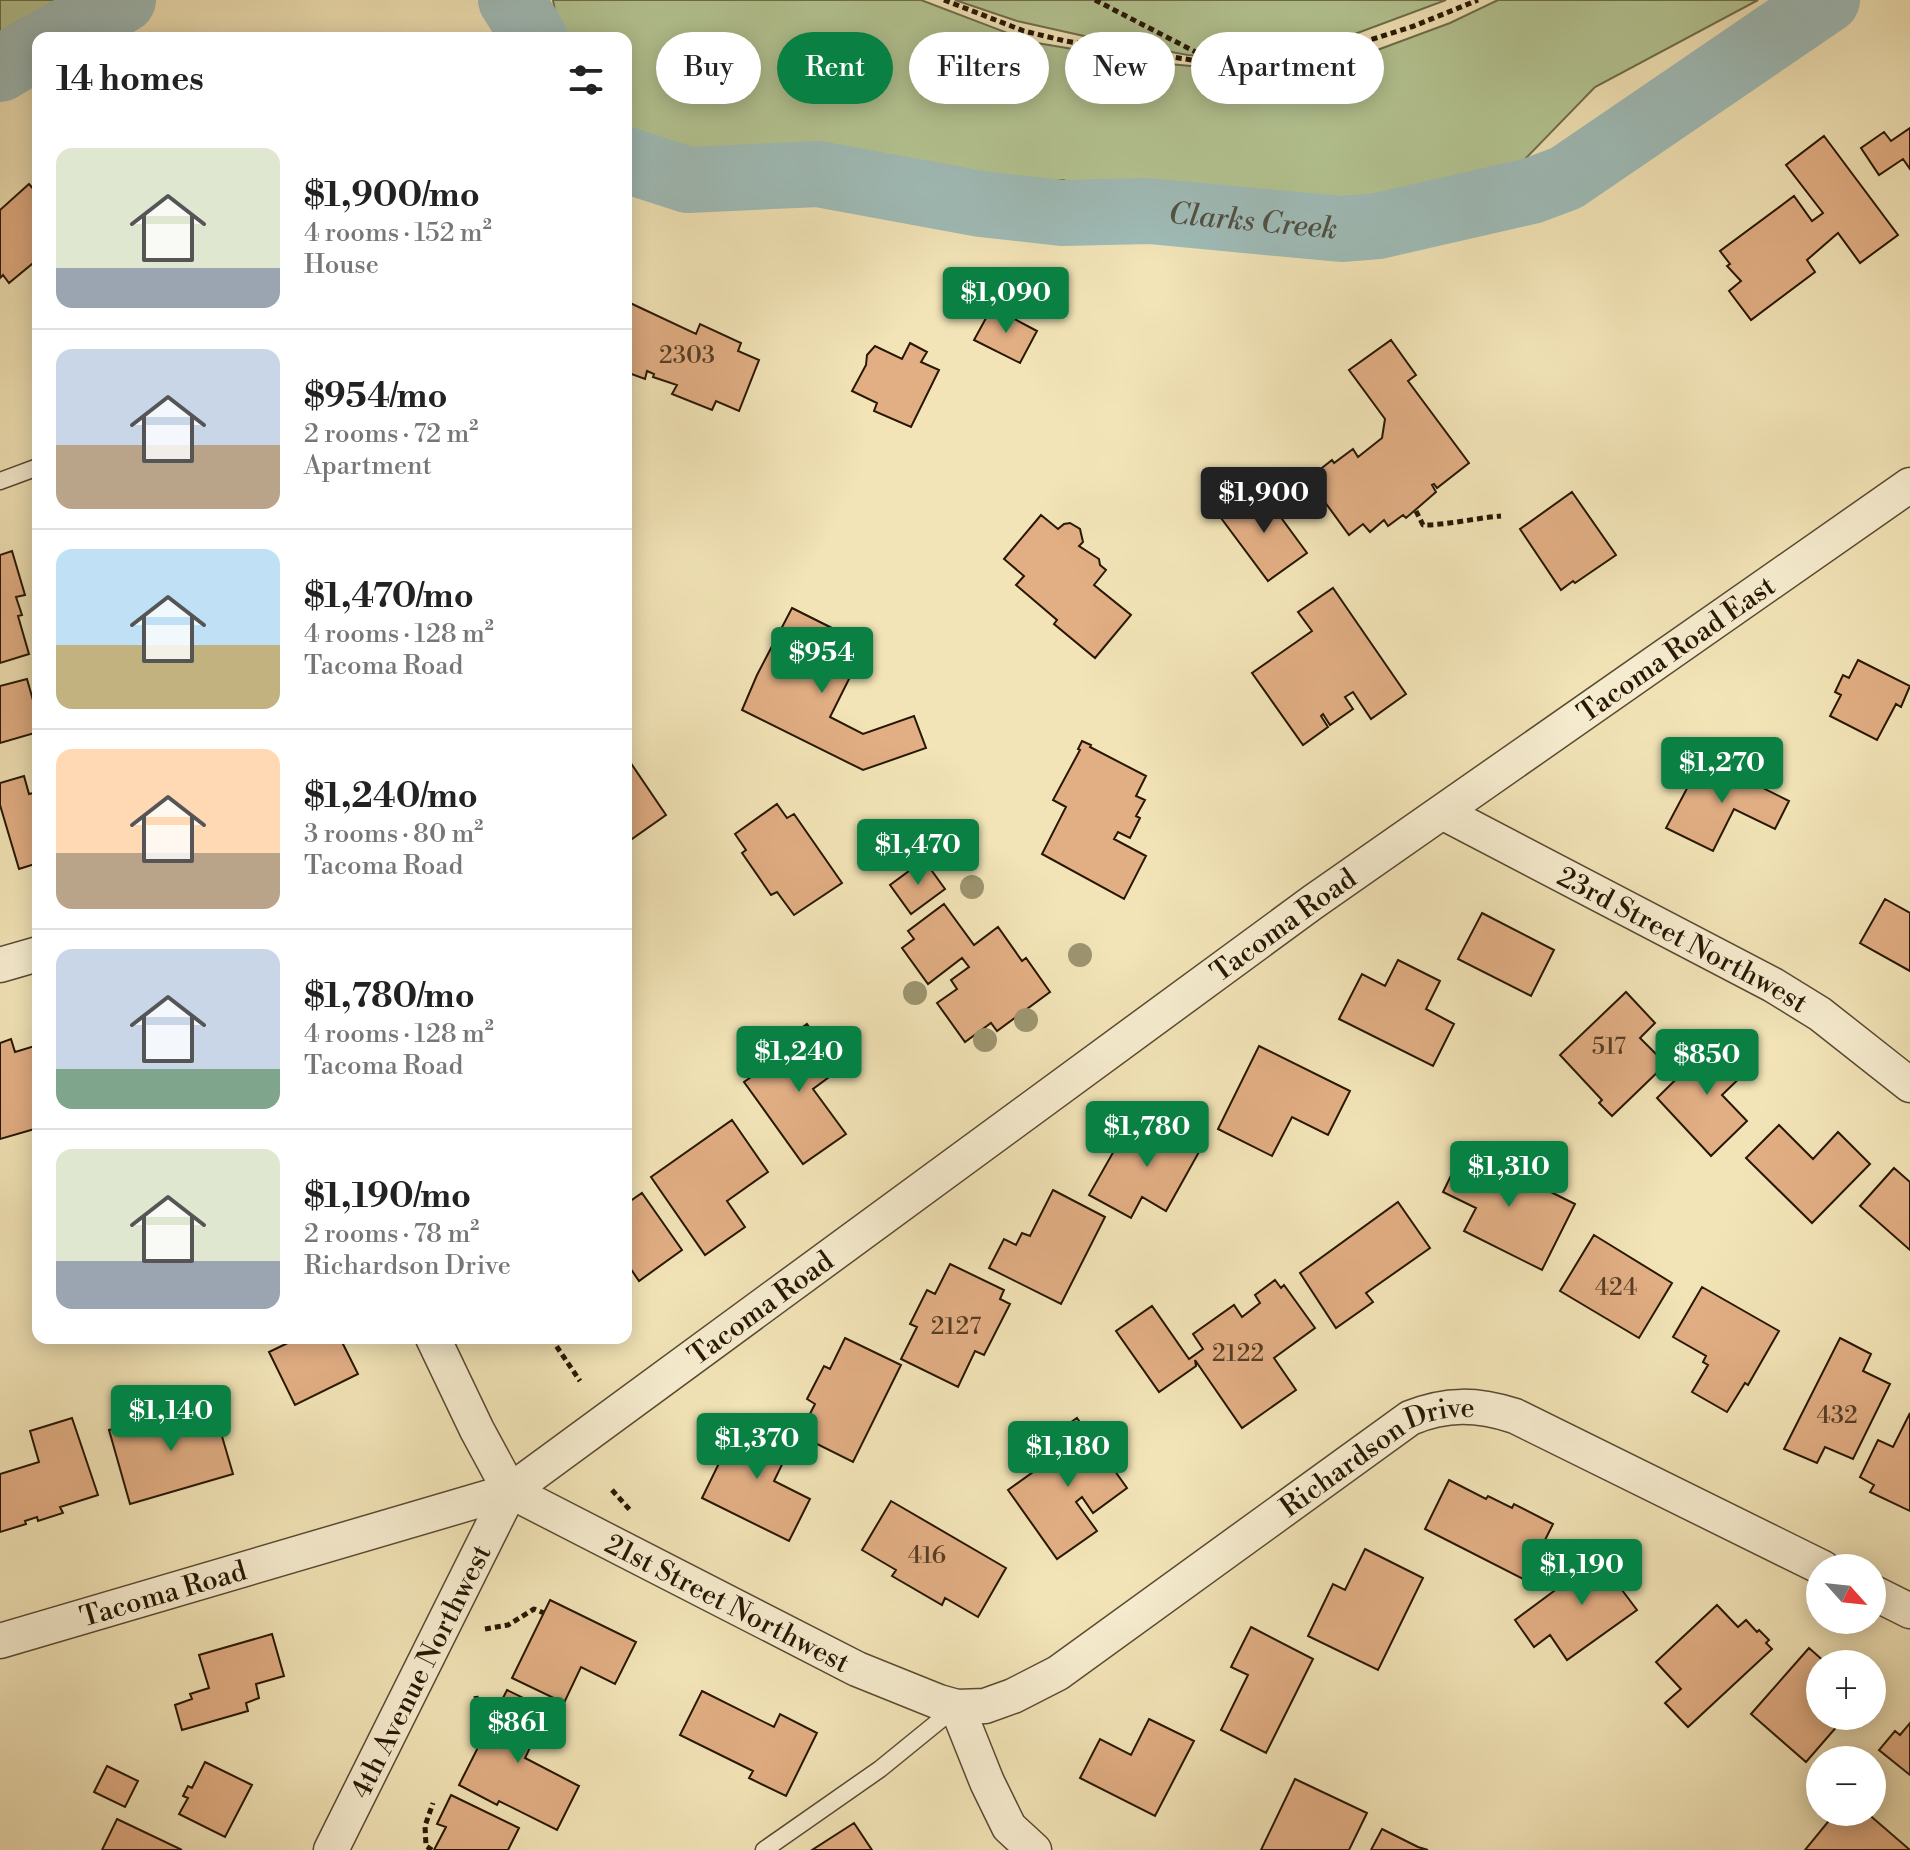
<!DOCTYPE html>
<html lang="en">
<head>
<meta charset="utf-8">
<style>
	:root { --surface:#fff; --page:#f6f6f6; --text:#222; --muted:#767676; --line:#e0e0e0; --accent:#0b8043 }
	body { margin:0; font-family:"Libre Bodoni",serif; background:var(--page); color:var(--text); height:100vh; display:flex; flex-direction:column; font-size:30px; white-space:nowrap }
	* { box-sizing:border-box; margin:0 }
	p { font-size:26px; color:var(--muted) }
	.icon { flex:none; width:44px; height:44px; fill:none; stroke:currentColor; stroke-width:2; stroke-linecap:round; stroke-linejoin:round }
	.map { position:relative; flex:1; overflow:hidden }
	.drawer { position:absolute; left:32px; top:32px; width:600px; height:1312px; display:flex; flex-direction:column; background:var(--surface); border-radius:16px; box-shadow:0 4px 20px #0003 }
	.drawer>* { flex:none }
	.hud { position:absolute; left:656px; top:32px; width:760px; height:72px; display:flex; gap:16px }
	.needle { width:52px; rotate:117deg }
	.controls { position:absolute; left:1806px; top:1554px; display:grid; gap:16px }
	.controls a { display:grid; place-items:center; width:80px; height:80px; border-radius:50%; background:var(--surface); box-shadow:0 4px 20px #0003; font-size:40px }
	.price { position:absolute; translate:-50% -68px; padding:0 18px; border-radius:8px; background:var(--accent); color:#fff; font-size:26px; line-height:52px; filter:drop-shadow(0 2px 4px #0008) }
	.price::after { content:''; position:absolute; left:50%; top:48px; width:24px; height:18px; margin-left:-12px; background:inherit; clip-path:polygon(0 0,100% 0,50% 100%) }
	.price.selected { background:#222; color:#fff }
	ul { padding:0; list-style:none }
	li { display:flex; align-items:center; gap:24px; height:200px; padding:0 24px }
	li+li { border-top:2px solid var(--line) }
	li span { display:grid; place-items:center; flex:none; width:224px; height:160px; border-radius:16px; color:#555 }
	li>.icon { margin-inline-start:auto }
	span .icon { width:96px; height:96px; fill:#fffc; stroke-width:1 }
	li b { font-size:34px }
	h2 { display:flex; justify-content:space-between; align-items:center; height:96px; padding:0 24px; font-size:34px }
	.chip { padding:0 28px; border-radius:36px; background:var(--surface); box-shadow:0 4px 20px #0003; font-size:28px; line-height:72px }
	.chip.selected { background:var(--accent); color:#fff }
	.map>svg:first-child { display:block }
	.green { fill:#b4c593; stroke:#6e6e4c; stroke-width:2 }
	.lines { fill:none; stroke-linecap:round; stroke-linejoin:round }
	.river { stroke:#9fbcb8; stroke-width:66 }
	.building { fill:#e2ae84; stroke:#271704; stroke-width:2 }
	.lane-casing { stroke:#5a4a31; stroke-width:19 }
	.street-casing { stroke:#5a4a31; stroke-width:37 }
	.path { stroke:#271704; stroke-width:5; stroke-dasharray:6 4; stroke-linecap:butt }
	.lane { stroke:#f7edd0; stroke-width:16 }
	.street { stroke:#f7edd0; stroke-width:34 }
	.tree { fill:#9d9570 }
	.labels { text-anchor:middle; stroke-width:8; stroke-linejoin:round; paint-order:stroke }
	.number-label { font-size:24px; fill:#563d24 }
	.street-label { font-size:28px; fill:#271704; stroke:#f7edd0 }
	.water-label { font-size:30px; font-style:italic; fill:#515143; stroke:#f7edd0 }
</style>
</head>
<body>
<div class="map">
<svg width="1910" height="1850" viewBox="0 0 1910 1850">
	<rect width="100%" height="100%" fill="#f2e4b7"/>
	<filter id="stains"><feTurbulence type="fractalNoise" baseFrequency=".0025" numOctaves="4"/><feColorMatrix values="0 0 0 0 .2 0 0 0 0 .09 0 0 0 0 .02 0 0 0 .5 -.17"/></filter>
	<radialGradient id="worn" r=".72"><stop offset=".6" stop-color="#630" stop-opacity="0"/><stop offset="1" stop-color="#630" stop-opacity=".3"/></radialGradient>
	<path class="green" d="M0 0H77L0 42Z
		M553 0H921L1031 42 1157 63 1214 68 1317 67 1353 59 1450 23 1498 0H1758L1595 87 1495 190 1402 211 1117 196 1063 180 1016 186 918 176 827 157H705L626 140V38H560Z
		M955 0H1446L1301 54 1226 58 1188 55 1093 38 1017 21Z"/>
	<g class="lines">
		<g class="river">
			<path d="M511 0 535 38"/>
			<path d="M53 38 123 0"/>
			<path d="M0 69 38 46"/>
			<path id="s1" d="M626 160 688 180 818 174 981 204 1062 213 1149 211 1341 229 1378 226 1531 191 1566 178 1827 0"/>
		</g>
	</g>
	<path class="building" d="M1910 128V169L1903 159 1879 175 1861 148 1884 132 1891 141Z
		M1824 136 1898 235 1860 263 1838 233 1807 260 1815 272 1751 320 1729 291 1741 281 1727 266 1730 264 1720 251 1794 196 1812 221 1823 213 1786 165Z
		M29 184 35 191 38 188V259L9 283 3 275 0 278V210Z
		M628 302 696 334 700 324 741 343 738 351 759 360 739 411 716 401 712 410 672 394 677 385 653 377 654 374 647 371 645 379 626 372Z
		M992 307 1037 331 1020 363 974 340Z
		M1391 340 1416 375 1408 381 1469 463 1437 488 1434 484 1432 485 1436 492 1406 518 1403 515 1388 526 1384 520 1370 532 1363 524 1349 535 1308 479 1332 460 1334 463 1353 449 1358 457 1382 438 1385 419 1349 370Z
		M910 343 927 352 921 362 939 370 911 427 874 411 877 403 852 391 866 365 867 355 875 346 902 359Z
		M1260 489 1307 553 1268 581 1221 518Z
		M1572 492 1616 555 1575 583 1573 581 1561 590 1520 529Z
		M1041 515 1058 529 1064 524 1070 523 1080 529 1083 542 1079 546 1099 559 1100 565 1106 570 1094 585 1131 615 1095 658 1054 624 1057 620 1016 585 1024 576 1004 559Z
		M12 551 25 595 16 597 22 615 18 616 29 654 0 663V555Z
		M1333 588 1406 694 1371 719 1353 692 1345 697 1353 709 1330 725 1323 714 1321 716 1328 727 1303 745 1252 673 1312 631 1298 612Z
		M792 608 866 645 830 717 863 734 914 716 926 748 863 770 742 710 757 675Z
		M1858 660 1910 686 1901 707 1896 704 1877 740 1830 716 1841 695 1835 692 1843 675 1849 678Z
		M27 679 38 718V732L0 743V686Z
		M1082 741 1091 745 1090 747 1146 776 1136 796 1145 800 1136 816 1140 818 1130 838 1118 832 1114 839 1146 856 1124 899 1042 854 1066 807 1053 800 1080 750 1078 749Z
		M626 756 666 815 629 841 626 837Z
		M1705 759 1789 801 1775 829 1734 809 1713 851 1666 828 1693 777 1695 778Z
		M24 776 29 794 38 792V863L19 869 0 805V783Z
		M777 804 787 818 794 814 842 883 794 915 777 892 771 895 742 853 746 850 735 834Z
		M924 860 945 889 911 914 890 885Z
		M1885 899 1910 913V971L1860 943Z
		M944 904 974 945 998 927 1022 961 1026 958 1050 992 997 1031 991 1023 965 1042 937 1003 957 989 951 980 969 967 962 958 928 984 902 948 914 939 908 931Z
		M1482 913 1554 950 1531 996 1458 959Z
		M1398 960 1440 981 1426 1009 1454 1024 1433 1066 1339 1019 1362 974 1385 986Z
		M1626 992 1655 1023 1640 1038 1666 1064 1612 1116 1599 1103 1602 1100 1560 1055Z
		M807 1024 840 1069 813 1089 846 1134 803 1164 744 1082 778 1058 772 1049Z
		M1719 1037 1749 1069 1722 1095 1747 1121 1711 1156 1657 1098Z
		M11 1039 15 1052 38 1045V1128L0 1139V1043Z
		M1259 1046 1350 1091 1328 1135 1292 1117 1272 1156 1218 1129Z
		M1160 1118 1204 1143 1166 1211 1142 1197 1131 1218 1089 1195 1124 1133 1146 1145Z
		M732 1120 768 1172 727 1201 745 1227 705 1255 651 1177Z
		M1779 1125 1813 1159 1838 1132 1870 1164 1812 1223 1746 1158Z
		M1464 1149 1575 1204 1542 1270 1464 1231 1476 1208 1443 1192Z
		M1894 1168 1910 1182V1250L1860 1206Z
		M1053 1190 1105 1217 1061 1304 989 1268 1004 1239 1016 1245 1022 1233 1030 1236Z
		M642 1193 682 1250 639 1281 626 1262V1204Z
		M1398 1202 1430 1248 1366 1293 1373 1302 1336 1328 1300 1273Z
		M1594 1235 1672 1283 1639 1338 1560 1291Z
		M950 1264 1004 1290 1000 1299 1010 1304 984 1355 975 1351 958 1387 901 1359 917 1327 910 1324 927 1290 935 1294Z
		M1275 1280 1281 1288 1284 1285 1315 1328 1274 1358 1296 1390 1242 1428 1195 1360 1196 1366 1159 1392 1116 1331 1152 1306 1189 1359 1203 1349 1193 1334 1234 1305 1242 1317 1260 1303 1255 1295Z
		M1702 1287 1779 1331 1748 1385 1745 1383 1727 1412 1692 1392 1708 1365 1703 1362 1706 1356 1673 1337Z
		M298 1338H340L358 1374 295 1405 269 1352Z
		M845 1338 901 1365 853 1462 799 1435 815 1404 807 1399 824 1366 830 1369Z
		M1840 1338 1871 1354 1863 1371 1890 1384 1853 1459 1825 1447 1817 1463 1784 1449Z
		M212 1402 233 1474 130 1504 109 1430Z
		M1910 1413V1511L1870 1492 1874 1485 1860 1477 1878 1440 1893 1447Z
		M742 1416 793 1442 774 1481 810 1499 789 1541 702 1498Z
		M72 1418 98 1495 60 1507 63 1513 38 1521 37 1517 25 1521 26 1524 0 1532V1474L39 1462 30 1431Z
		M1077 1418 1127 1488 1093 1513 1082 1497 1076 1502 1097 1531 1057 1559 1008 1490 1054 1457 1043 1442Z
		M1449 1480 1486 1499 1488 1496 1512 1508 1514 1504 1553 1524 1525 1580 1425 1529Z
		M891 1501 1006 1568 978 1617 945 1598 942 1605 892 1576 896 1570 862 1550Z
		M1612 1548 1634 1574 1619 1586 1637 1610 1567 1660 1550 1635 1534 1647 1515 1620Z
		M1365 1549 1423 1578 1378 1670 1308 1636 1333 1584 1345 1590Z
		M550 1600 636 1642 615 1684 581 1667 564 1703 512 1678Z
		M1717 1605 1738 1627 1746 1620 1757 1632 1759 1630 1769 1640 1766 1643 1772 1649 1688 1727 1665 1703 1681 1689 1656 1662Z
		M1251 1627 1313 1659 1266 1753 1221 1730 1248 1675 1231 1667Z
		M272 1634 284 1676 256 1684 259 1698 246 1703 248 1711 182 1730 175 1705 192 1699 190 1694 209 1688 199 1655Z
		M1809 1648 1827 1664H1820V1716H1846L1806 1762 1751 1714Z
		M507 1690 548 1710 525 1758 579 1786 557 1830 499 1801 497 1805 459 1785Z
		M702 1691 774 1727 780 1714 817 1733 786 1796 749 1778 753 1771 680 1735Z
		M1149 1719 1194 1741 1155 1816 1080 1778 1100 1739 1131 1755Z
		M1910 1723V1775L1879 1750 1895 1731 1900 1735Z
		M205 1762 252 1785 225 1837 179 1814 188 1798 183 1796 188 1786 192 1788Z
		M107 1766 138 1781 125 1807 94 1792Z
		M1295 1779 1367 1813 1349 1850H1261Z
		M451 1795 519 1828 508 1850H434L446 1827 437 1824Z
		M1836 1812H1866L1910 1850H1805Z
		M117 1819 182 1850H102Z
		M854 1823 872 1850H812Z
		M1382 1829 1418 1847 1428 1850H1371Z"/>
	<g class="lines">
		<defs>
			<path id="lane" d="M0 481 38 467
				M764 1850 880 1769 955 1708"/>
			<g id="street">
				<path id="s2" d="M1444 813 1773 985 1820 1014 1910 1085"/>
				<path d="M0 965 38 954"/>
				<path id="s3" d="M433 1338 477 1430 510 1491 857 1669 939 1702 957 1707 985 1706 1013 1696 1058 1673 1410 1418C1447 1403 1477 1404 1515 1416L1823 1568"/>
				<path d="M1872 1592 1910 1611"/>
				<path id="s4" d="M0 1641 510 1491 1313 902 1910 485"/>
				<path d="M957 1707 987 1782 1009 1827 1034 1850"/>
				<path id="s5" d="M331 1850 510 1491"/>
			</g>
		</defs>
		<use href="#lane" class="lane-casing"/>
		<use href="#street" class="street-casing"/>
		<path class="path" d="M944 0 1024 31 1065 41 1219 64 1297 63 1414 26 1478 0
			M1095 0 1215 62
			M1416 511 1423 525C1449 525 1475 518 1501 516
			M551 1338 580 1381
			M612 1490 630 1510
			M485 1629 508 1625 534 1609 544 1613
			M476 1696 482 1741
			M432 1850 426 1846 425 1826 433 1803"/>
		<use href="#lane" class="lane"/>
		<use href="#street" class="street"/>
	</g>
	<g class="tree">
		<circle cx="972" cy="887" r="12"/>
		<circle cx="1080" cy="955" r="12"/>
		<circle cx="915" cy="993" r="12"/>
		<circle cx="1026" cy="1020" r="12"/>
		<circle cx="985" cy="1040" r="12"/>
	</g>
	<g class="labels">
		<g class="number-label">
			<text x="687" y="363">2303</text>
			<text x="1609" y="1054">517</text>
			<text x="1616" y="1295">424</text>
			<text x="956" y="1334">2127</text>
			<text x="1238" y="1361">2122</text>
			<text x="1837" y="1423">432</text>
			<text x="927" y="1563">416</text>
		</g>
		<g class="street-label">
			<text dy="10" stroke="none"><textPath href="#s4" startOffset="1970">Tacoma Road East</textPath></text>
			<text dy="10" stroke="none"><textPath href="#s4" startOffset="1490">Tacoma Road</textPath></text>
			<text dy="10" stroke="none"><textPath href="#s2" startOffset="270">23rd Street Northwest</textPath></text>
			<text dy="10" stroke="none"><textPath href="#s4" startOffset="842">Tacoma Road</textPath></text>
			<text dy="10" stroke="none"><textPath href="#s3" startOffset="1166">Richardson Drive</textPath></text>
			<text dy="10" stroke="none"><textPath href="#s4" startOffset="170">Tacoma Road</textPath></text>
			<text dy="10" stroke="none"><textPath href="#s3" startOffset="416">21st Street Northwest</textPath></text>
			<text dy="10" stroke="none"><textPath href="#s5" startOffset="200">4th Avenue Northwest</textPath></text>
		</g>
		<g class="water-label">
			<text dy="10" stroke="none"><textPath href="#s1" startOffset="634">Clarks Creek</textPath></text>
		</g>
	</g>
	<rect width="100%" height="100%" filter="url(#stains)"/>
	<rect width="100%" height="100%" fill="url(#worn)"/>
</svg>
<div class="controls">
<a><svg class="needle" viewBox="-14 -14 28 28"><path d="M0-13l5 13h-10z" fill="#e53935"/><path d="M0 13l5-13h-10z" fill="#767676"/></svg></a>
<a>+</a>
<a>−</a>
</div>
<b class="price" style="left:1006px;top:335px">$1,090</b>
<b class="price selected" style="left:1264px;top:535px">$1,900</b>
<b class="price" style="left:822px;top:695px">$954</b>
<b class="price" style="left:1722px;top:805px">$1,270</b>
<b class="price" style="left:918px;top:887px">$1,470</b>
<b class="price" style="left:799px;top:1094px">$1,240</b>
<b class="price" style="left:1707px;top:1097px">$850</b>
<b class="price" style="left:1147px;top:1169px">$1,780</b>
<b class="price" style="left:1509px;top:1209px">$1,310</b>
<b class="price" style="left:171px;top:1453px">$1,140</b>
<b class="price" style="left:757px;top:1481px">$1,370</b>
<b class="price" style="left:1068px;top:1489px">$1,180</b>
<b class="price" style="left:1582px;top:1607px">$1,190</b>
<b class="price" style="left:518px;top:1765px">$861</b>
<div class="hud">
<a class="chip">Buy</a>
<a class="chip selected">Rent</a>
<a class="chip">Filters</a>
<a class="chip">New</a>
<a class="chip">Apartment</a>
</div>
<section class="drawer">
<h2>14 homes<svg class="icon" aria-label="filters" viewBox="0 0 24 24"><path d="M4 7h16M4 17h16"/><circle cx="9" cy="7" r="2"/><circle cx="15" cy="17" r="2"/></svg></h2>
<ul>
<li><span style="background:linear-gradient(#dfe7d0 75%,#9aa5b1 0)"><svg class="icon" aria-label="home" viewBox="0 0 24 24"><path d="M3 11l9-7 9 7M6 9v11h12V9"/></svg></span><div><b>$1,900/mo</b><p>4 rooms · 152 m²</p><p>House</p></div></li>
<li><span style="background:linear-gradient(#c9d6e8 60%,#b9a48a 0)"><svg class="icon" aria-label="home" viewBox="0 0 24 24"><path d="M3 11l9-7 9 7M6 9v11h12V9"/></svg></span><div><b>$954/mo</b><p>2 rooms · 72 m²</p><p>Apartment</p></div></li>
<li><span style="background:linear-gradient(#bfe0f5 60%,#c2b280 0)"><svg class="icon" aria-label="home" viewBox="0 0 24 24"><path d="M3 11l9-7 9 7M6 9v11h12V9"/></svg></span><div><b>$1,470/mo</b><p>4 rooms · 128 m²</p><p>Tacoma Road</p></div></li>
<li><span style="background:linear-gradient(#ffd9b3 65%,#b9a48a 0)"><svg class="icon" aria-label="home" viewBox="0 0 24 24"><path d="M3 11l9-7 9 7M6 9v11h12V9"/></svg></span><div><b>$1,240/mo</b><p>3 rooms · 80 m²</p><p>Tacoma Road</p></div></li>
<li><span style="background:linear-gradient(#c9d6e8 75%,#7fa58c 0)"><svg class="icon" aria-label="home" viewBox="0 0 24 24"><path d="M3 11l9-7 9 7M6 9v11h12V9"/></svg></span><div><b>$1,780/mo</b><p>4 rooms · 128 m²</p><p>Tacoma Road</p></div></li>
<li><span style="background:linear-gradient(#dfe7d0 70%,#9aa5b1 0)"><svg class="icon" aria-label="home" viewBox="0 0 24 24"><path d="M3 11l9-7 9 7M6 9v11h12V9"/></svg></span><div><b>$1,190/mo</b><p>2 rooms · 78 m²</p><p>Richardson Drive</p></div></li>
</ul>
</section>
</div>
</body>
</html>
